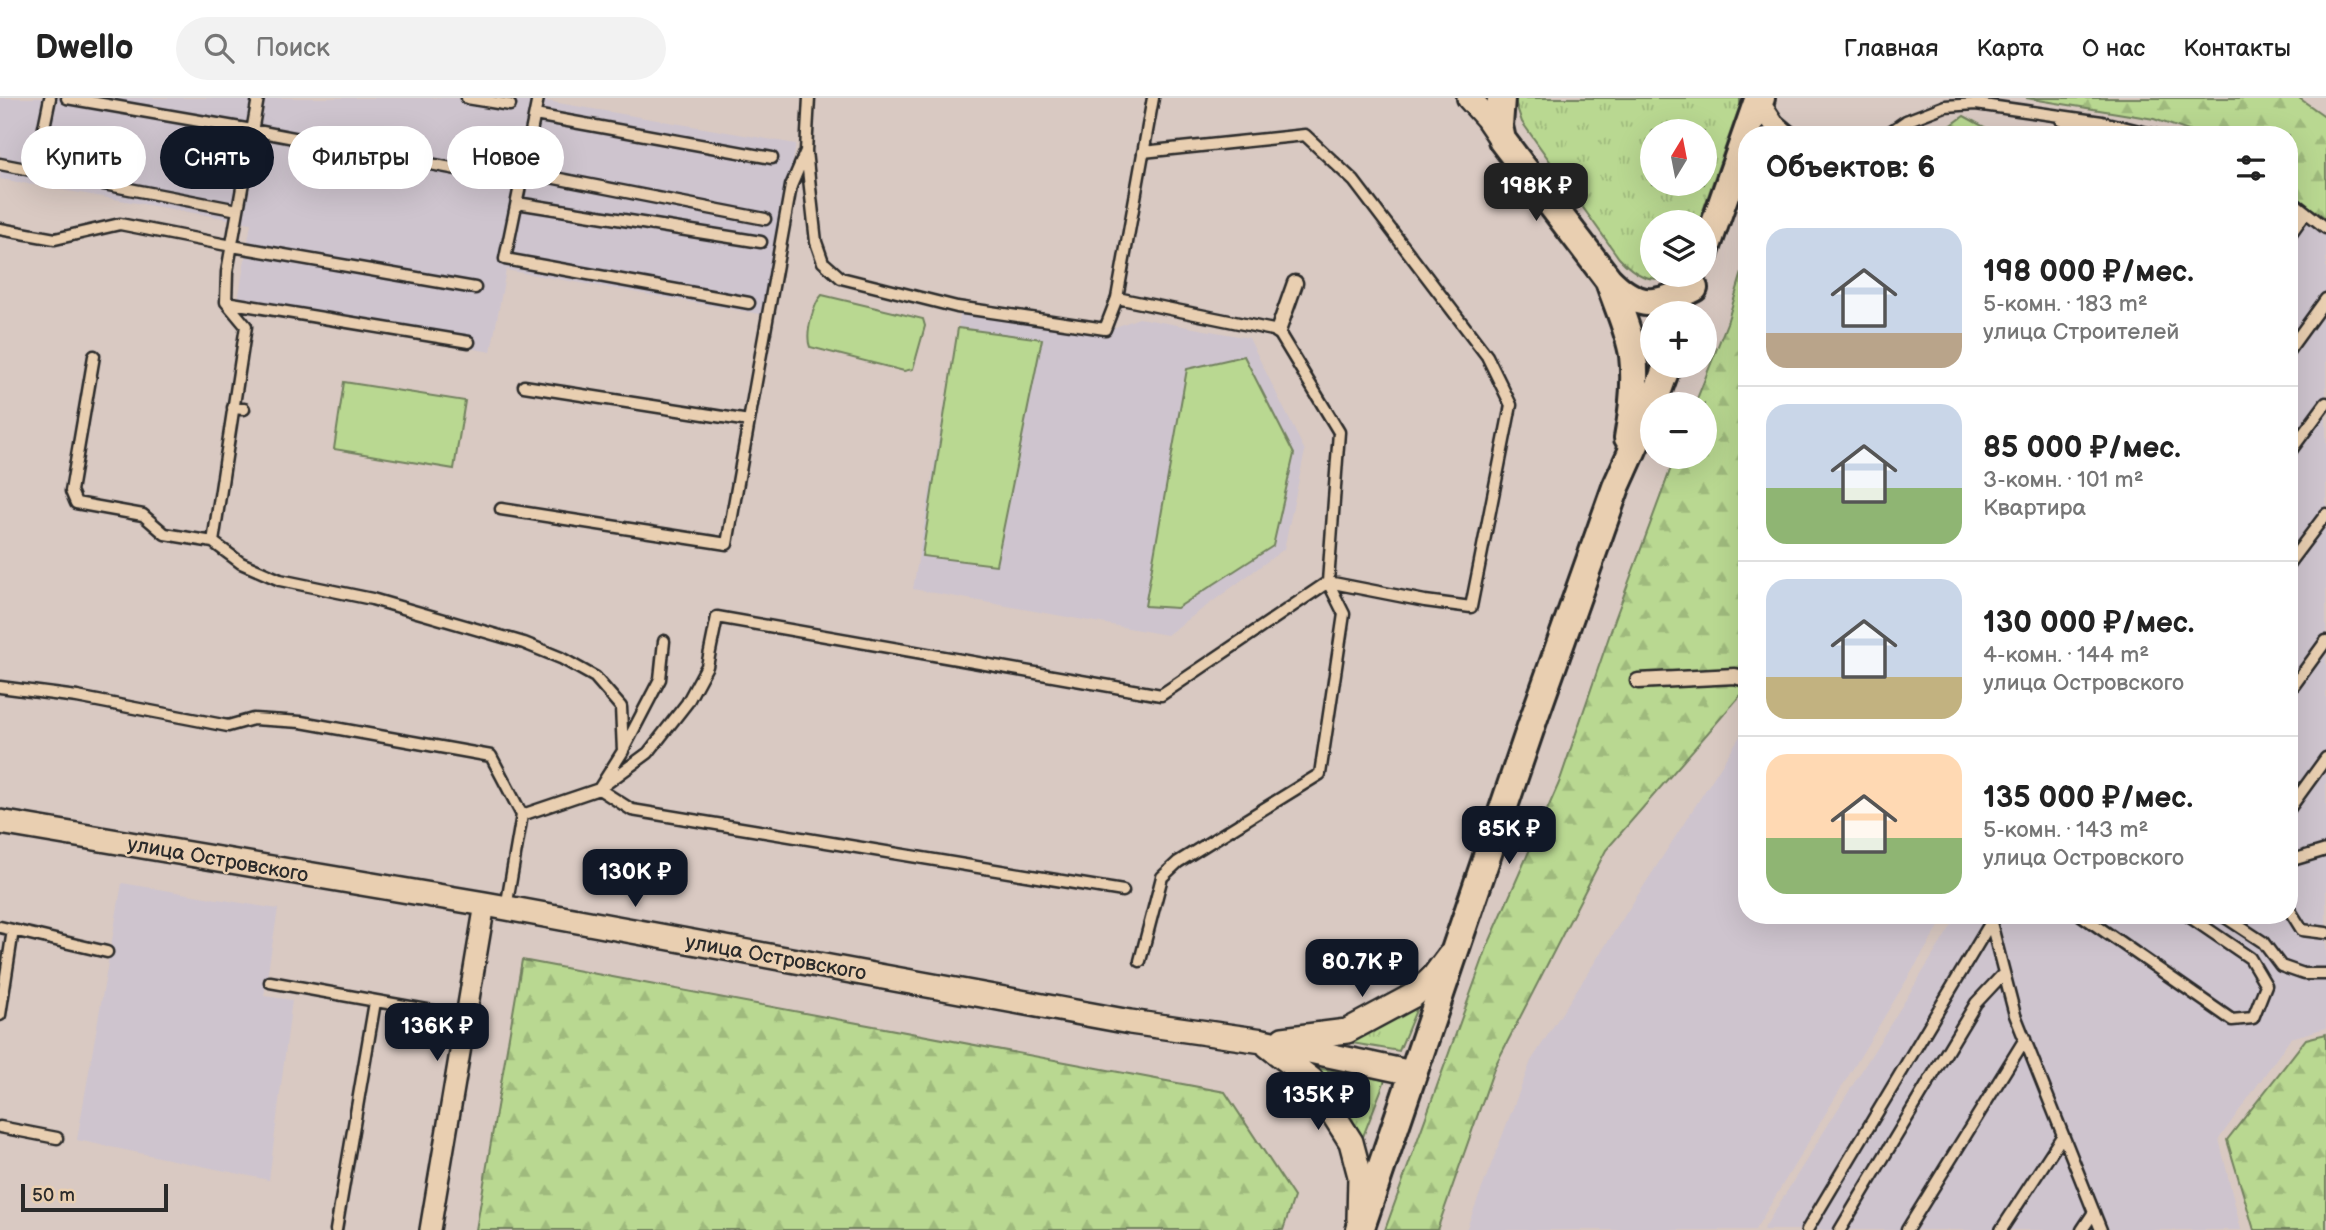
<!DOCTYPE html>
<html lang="ru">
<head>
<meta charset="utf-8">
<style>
	:root { --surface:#fff; --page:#f2f2f2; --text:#222; --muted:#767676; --line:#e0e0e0; --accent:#111827 }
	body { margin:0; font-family:"Balsamiq Sans",sans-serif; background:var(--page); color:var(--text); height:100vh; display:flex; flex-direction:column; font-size:26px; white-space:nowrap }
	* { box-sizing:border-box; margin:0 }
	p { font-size:23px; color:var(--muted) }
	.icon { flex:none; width:38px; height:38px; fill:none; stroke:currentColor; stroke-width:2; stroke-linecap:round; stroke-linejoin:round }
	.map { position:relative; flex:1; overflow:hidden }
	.sheet { position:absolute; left:1738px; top:28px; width:560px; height:798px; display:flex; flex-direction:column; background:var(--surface); border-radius:28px; box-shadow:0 7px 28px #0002 }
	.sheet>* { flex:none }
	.top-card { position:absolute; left:21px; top:28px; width:665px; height:63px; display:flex; gap:14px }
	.needle { width:46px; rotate:10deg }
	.tools { position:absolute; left:1640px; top:21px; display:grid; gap:14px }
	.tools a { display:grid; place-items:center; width:77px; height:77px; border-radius:50%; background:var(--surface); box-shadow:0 7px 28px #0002; font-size:35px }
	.scale { position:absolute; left:21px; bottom:18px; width:147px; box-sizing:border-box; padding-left:7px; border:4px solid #2b2b2b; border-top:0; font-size:19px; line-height:24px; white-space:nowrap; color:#2b2b2b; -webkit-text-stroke:5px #e9cfb1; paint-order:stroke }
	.price { position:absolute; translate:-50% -60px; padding:0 16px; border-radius:14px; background:var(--accent); color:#fff; font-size:23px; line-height:46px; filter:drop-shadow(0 2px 4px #0008) }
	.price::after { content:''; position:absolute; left:50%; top:42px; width:21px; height:16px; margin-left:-10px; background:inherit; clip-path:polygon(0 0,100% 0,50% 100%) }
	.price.on { background:#222; color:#fff }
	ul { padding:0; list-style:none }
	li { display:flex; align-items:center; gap:21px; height:175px; padding:0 28px }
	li+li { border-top:2px solid var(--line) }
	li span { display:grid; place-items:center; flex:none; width:196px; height:140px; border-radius:21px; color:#555 }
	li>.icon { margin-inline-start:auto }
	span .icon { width:84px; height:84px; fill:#fffc; stroke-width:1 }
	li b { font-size:30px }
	h2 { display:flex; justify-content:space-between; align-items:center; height:84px; padding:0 28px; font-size:30px }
	.pill { padding:0 24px; border-radius:32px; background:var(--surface); box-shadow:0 7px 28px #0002; font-size:24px; line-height:63px }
	.pill.on { background:var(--accent); color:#fff }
	header { display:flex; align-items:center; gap:42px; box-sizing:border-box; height:98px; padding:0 35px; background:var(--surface); border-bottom:2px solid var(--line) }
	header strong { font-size:33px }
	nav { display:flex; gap:38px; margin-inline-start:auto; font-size:24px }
	.search { width:490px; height:63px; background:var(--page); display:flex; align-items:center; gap:18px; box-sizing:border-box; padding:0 24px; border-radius:38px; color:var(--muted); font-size:26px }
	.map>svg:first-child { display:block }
	.built { fill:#cec4ce }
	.grass { fill:url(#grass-tufts); stroke:#72825e; stroke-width:2; fill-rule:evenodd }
	.forest { fill:url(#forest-firs); stroke:#72825e; stroke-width:2 }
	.green { fill:#b9d891; stroke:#72825e; stroke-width:2 }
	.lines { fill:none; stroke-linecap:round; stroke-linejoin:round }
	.service-casing { stroke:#2b2b2b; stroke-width:15 }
	.pedestrian-casing { stroke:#2b2b2b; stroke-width:19 }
	.minor-casing { stroke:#2b2b2b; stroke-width:24 }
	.tertiary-casing { stroke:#2b2b2b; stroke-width:28 }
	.secondary-casing { stroke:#2b2b2b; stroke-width:32 }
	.service { stroke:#e9cfb1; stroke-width:10 }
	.pedestrian { stroke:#e9cfb1; stroke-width:14 }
	.minor { stroke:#e9cfb1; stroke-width:19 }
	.tertiary { stroke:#e9cfb1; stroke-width:23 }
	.secondary { stroke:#e9cfb1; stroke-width:26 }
	.labels { text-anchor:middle; stroke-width:5; stroke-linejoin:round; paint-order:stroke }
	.street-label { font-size:21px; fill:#2b2b2b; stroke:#e9cfb1 }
</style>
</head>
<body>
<header>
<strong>Dwello</strong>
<div class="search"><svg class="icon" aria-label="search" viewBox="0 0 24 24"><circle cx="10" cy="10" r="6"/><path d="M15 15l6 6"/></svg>Поиск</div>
<nav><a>Главная</a><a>Карта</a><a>О нас</a><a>Контакты</a></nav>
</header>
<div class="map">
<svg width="2326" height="1132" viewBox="0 0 2326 1132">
	<defs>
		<pattern id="grass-tufts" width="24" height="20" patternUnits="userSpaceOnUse" patternTransform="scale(1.75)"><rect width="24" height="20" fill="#b9d891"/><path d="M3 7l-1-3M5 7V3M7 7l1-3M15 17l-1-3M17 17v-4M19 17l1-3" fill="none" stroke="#9fba7d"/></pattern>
		<pattern id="forest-firs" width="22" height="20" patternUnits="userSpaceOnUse" patternTransform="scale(1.75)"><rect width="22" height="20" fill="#b9d891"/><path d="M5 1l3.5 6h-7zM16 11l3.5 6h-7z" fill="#9fba7d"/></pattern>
	</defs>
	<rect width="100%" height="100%" fill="#d9c9c2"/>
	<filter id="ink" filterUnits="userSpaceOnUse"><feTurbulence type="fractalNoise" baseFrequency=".0143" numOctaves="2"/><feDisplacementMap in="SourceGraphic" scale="14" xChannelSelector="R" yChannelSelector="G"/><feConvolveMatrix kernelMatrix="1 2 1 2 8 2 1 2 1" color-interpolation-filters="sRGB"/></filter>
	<g filter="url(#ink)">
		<path class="built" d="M0 0H529L796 46 766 217 506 172 491 254 237 209 251 125 0 81Z
			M2289 107 2326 135V930L2291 940 2219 1041 2241 1132H1763L1958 817H2289Z
			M961 212 1105 233 1139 220 1249 240 1305 353 1284 451 1167 537 913 491Z
			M1746 629V817H1946L1755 1132H1466L1531 963Z
			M122 785 278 811 264 898 292 902 269 1082 77 1042Z"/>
		<path class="grass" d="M1514 0H1740V7L1699 124H1652V177H1671C1651 187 1634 176 1619 160L1522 24ZM1652 33H1704V86H1652Z
			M1419 905 1399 953 1340 943Z
			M1316 970 1385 982 1362 1041Z"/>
		<path class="forest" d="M2026 0H2299L2326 19V120L2289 95V37H2200L2154 21Z
			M1964 18 1999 37H1938Z
			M1746 161V591L1606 752 1495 968 1437 1132H1385L1488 847 1559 685 1615 521 1675 359H1704V306H1695L1727 225Z
			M522 862 1225 994 1294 1099 1283 1132H476Z
			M2326 936V1132H2254L2227 1042 2306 941Z"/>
		<path class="green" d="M822 197 923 221 925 228 913 271 904 273 810 249C805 237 813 206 822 197Z
			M958 230 1042 241 996 467 922 458Z
			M1244 258 1294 356 1273 448 1177 510 1145 508 1187 271Z
			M344 284 465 303 454 371 334 351Z"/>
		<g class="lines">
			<defs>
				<path id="service" d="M67 0 252 32 488 77
					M467 0 510 7
					M538 0 505 161 749 205
					M809 0 806 53 816 144 823 164 841 180 957 209 1105 231 1117 200
					M535 17 772 60
					M2061 22 2096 37
					M1886 37 1906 23 1945 8 1976 6 2102 24 2156 37
					M1143 54 1305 37 1354 83 1487 258 1511 307 1471 509 1425 503 1328 484
					M0 66 238 112
					M35 73 50 0
					M524 74 765 121
					M2289 101 2326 130
					M517 105 761 144
					M0 131 55 141 120 126 232 148 475 190
					M2289 138 2306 114
					M226 204 469 244
					M2289 252 2326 201
					M94 258 71 393 76 405 143 417 165 436 213 444 246 228 226 204 227 174 258 0
					M524 288 749 323
					M233 310 244 311
					M2289 355 2326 305
					M501 411 727 446 791 88 806 53
					M2289 465 2326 416
					M0 589 77 599 228 628 253 621 301 624 491 658 522 717 599 691 623 653 621 609 595 579 561 560 524 545 372 501 280 482 241 465 213 444
					M2289 594 2326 543
					M623 652 660 581 664 543
					M2289 711 2326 660
					M2289 763 2326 752
					M1123 793 632 712 599 691 648 655 687 605 707 568 717 519 1161 597 1328 484 1339 334 1278 233 1117 200 1153 0
					M506 810 522 717
					M2289 811 2302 832 2326 835
					M1989 817 2015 917 2101 1132
					M2081 817 2232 922 2253 920 2266 887 2250 860 2187 817
					M2222 817 2263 844 2281 868 2304 876H2326
					M0 829 107 854
					M1140 863 1162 779 1178 764 1320 676 1344 516 1328 484
					M270 884 466 919
					M0 917 13 832
					M0 1029 57 1040
					M336 1132 375 904
					M1807 1132 1991 824
					M1840 1132 1976 905 2004 875
					M1907 1132 2025 941
					M2001 1132 2063 1037
					M2082 1132 2094 1114"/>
				<path id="pedestrian" d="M1278 233 1295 185
					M1638 583 1735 578 1746 581"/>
				<path id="minor" d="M1758 2 1774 26 1787 37
					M1726 93 1746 88
					M430 1132 485 806"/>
				<path id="tertiary" d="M1469 0 1487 20 1502 42
					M0 724 485 806 1130 924 1263 943 1412 975
					M1283 941 1347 933 1414 897 1434 878 1449 858
					M1268 948 1311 981 1351 1044 1360 1078 1359 1121"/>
				<path id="secondary" d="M1501 0 1499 28 1502 42 1608 181C1639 213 1657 208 1694 190
					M1704 157 1758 2 1761 0
					M1609 183C1617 207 1629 232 1633 257 1636 284 1633 313 1628 340
					M1653 306 1667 268
					M1360 1132 1534 620 1616 389 1652 309"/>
			</defs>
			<use href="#service" class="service-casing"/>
			<use href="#pedestrian" class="pedestrian-casing"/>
			<use href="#minor" class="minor-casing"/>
			<use href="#tertiary" class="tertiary-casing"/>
			<use href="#secondary" class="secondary-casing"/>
			<use href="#service" class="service"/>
			<use href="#pedestrian" class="pedestrian"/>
			<use href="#minor" class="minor"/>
			<use href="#tertiary" class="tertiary"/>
			<use href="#secondary" class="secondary"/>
		</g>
	</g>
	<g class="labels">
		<g class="street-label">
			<text transform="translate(218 761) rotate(10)" y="7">улица Островского</text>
			<text transform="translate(776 859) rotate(10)" y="7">улица Островского</text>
		</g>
	</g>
</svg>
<div class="tools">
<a><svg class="needle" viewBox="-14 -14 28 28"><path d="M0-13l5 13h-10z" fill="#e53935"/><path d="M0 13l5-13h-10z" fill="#767676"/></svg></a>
<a><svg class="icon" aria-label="layers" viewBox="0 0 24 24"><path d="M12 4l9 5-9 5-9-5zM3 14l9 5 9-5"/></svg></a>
<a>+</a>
<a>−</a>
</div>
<div class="scale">50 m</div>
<b class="price on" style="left:1536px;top:125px">198K ₽</b>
<b class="price" style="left:1509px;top:768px">85K ₽</b>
<b class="price" style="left:635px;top:811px">130K ₽</b>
<b class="price" style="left:1362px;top:901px">80.7K ₽</b>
<b class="price" style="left:437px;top:965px">136K ₽</b>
<b class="price" style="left:1318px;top:1034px">135K ₽</b>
<div class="top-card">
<a class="pill">Купить</a>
<a class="pill on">Снять</a>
<a class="pill">Фильтры</a>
<a class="pill">Новое</a>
</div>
<section class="sheet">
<h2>Объектов: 6<svg class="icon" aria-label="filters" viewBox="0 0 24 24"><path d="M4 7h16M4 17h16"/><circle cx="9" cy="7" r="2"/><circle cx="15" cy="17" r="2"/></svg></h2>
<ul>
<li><span style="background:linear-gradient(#c9d6e8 75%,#b9a48a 0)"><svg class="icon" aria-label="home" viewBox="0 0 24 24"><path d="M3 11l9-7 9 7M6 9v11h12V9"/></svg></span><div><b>198 000 ₽/мес.</b><p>5-комн. · 183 m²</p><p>улица Строителей</p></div></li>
<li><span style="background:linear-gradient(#c9d6e8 60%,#8fb573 0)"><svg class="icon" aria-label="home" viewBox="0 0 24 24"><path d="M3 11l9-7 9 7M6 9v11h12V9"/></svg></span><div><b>85 000 ₽/мес.</b><p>3-комн. · 101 m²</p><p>Квартира</p></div></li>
<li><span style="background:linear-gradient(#c9d6e8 70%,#c2b280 0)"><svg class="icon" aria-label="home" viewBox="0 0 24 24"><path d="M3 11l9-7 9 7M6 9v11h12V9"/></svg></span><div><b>130 000 ₽/мес.</b><p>4-комн. · 144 m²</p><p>улица Островского</p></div></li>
<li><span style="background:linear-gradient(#ffd9b3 60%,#8fb573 0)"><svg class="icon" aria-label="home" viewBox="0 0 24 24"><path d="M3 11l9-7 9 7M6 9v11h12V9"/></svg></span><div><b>135 000 ₽/мес.</b><p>5-комн. · 143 m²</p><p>улица Островского</p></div></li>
</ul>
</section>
</div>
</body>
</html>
